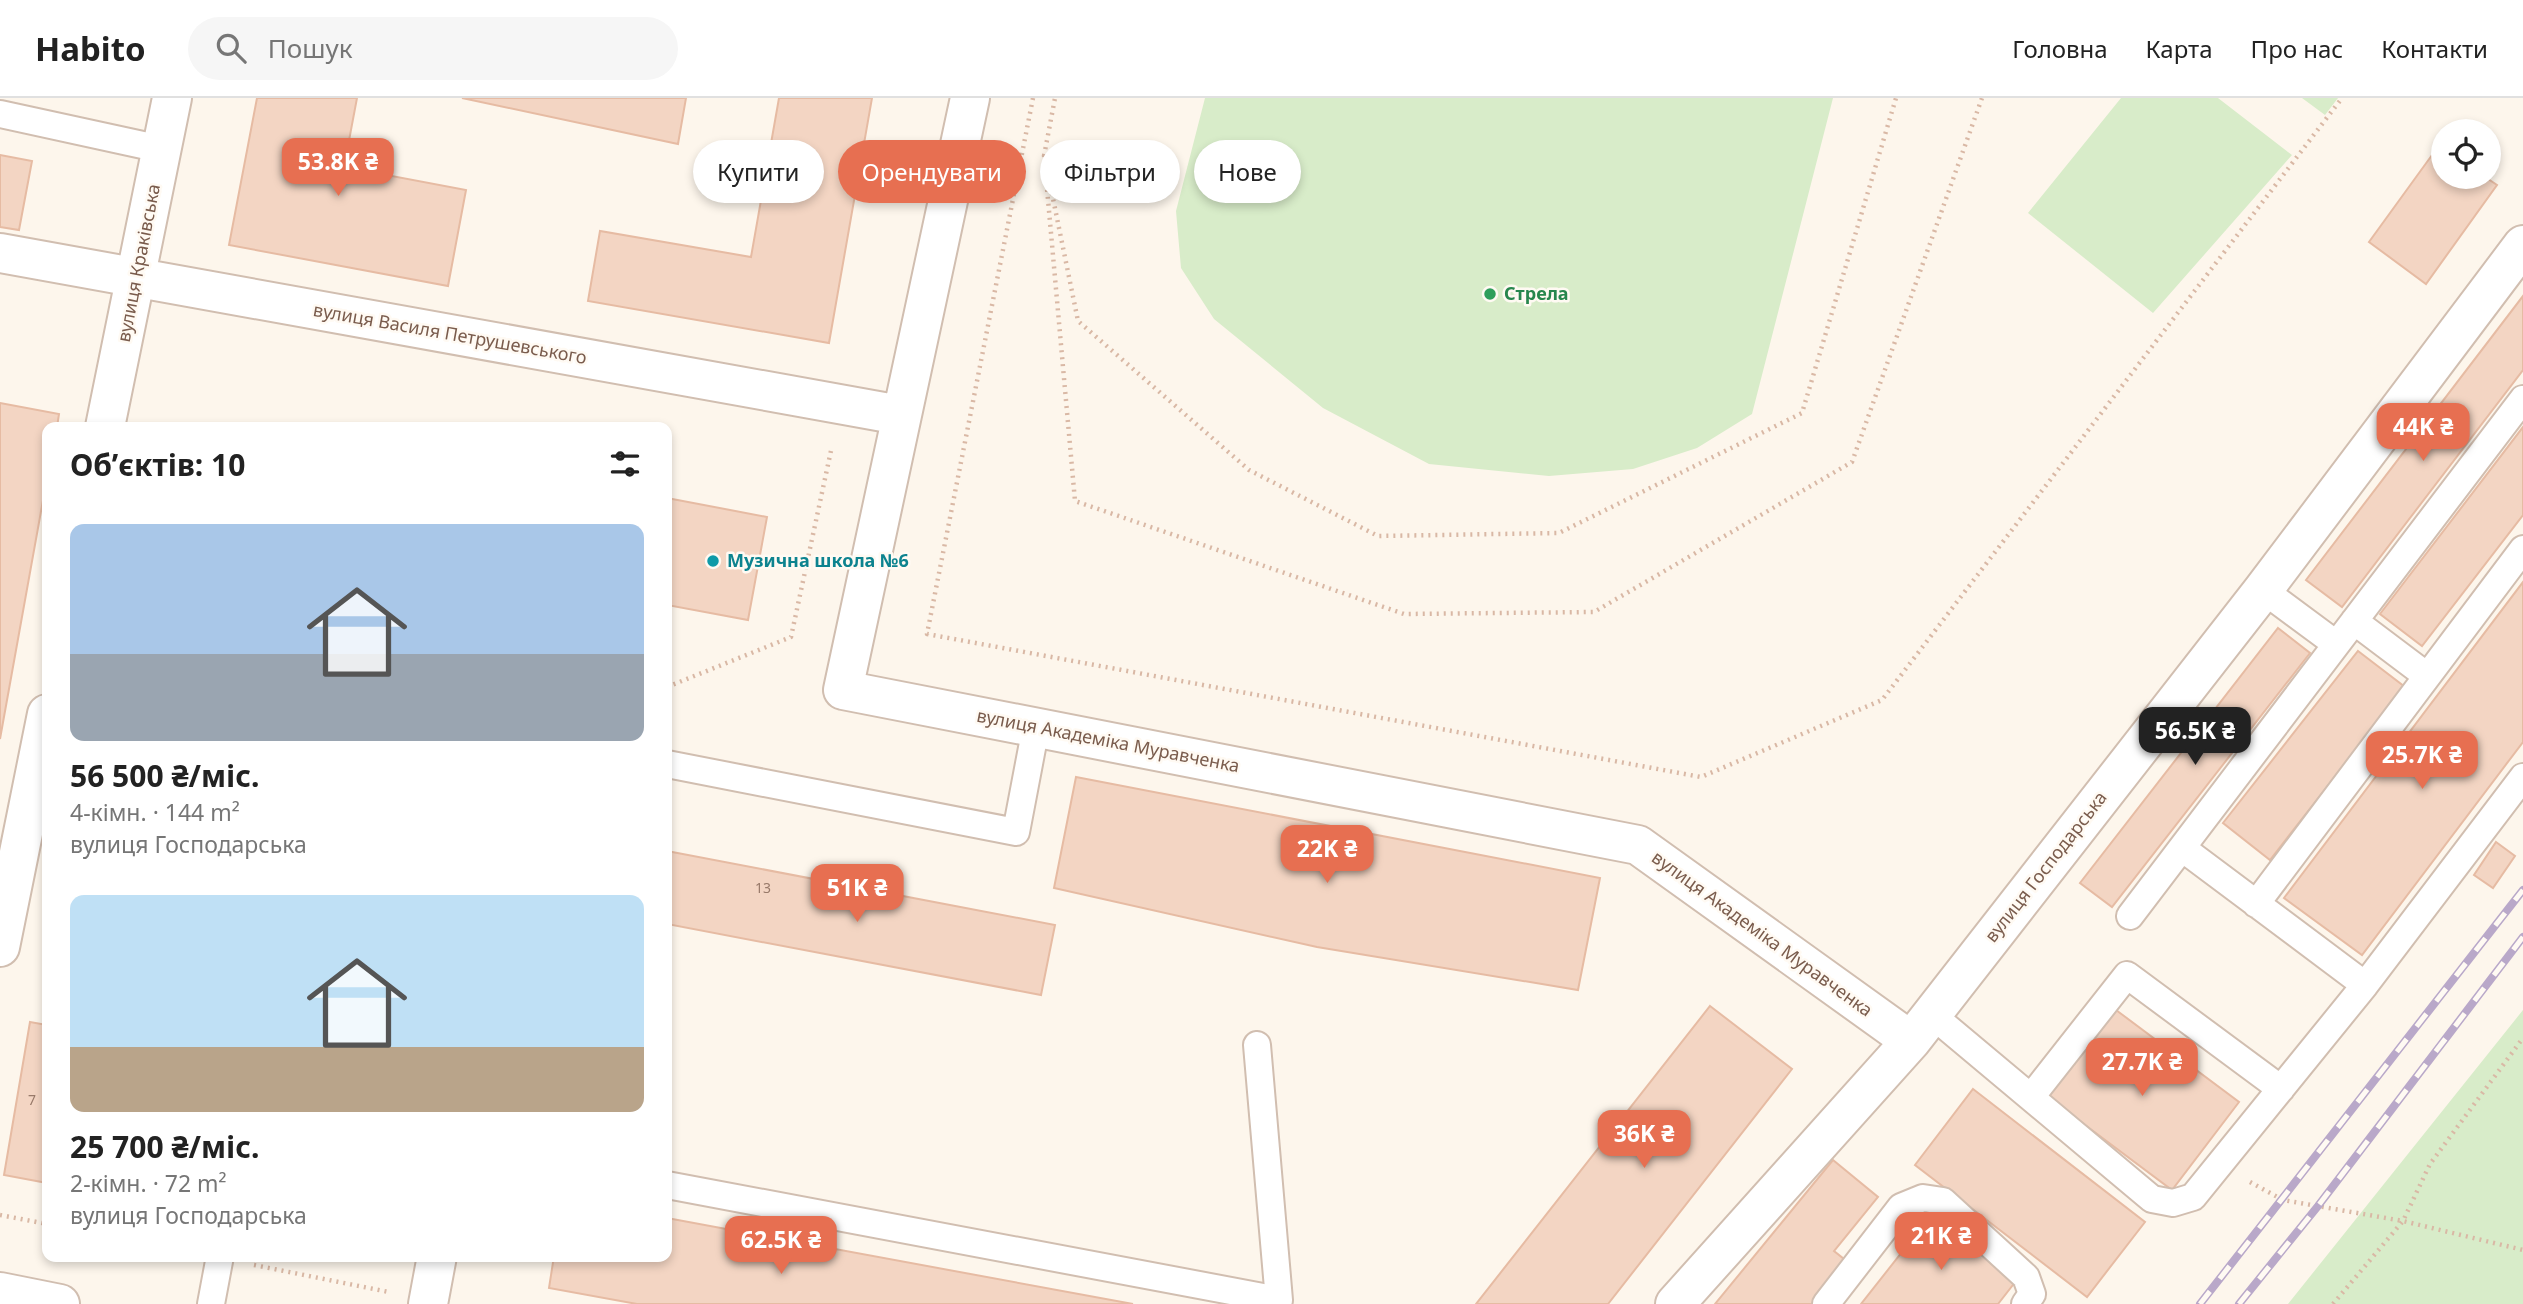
<!DOCTYPE html>
<html lang="uk">
<head>
<meta charset="utf-8">
<style>
	:root { --surface:#fff; --page:#f6f6f6; --text:#222; --muted:#767676; --line:#e0e0e0; --accent:#e76f51 }
	body { margin:0; font-family:"Noto Sans",sans-serif; background:var(--page); color:var(--text); height:100vh; display:flex; flex-direction:column; font-size:26px; white-space:nowrap }
	* { box-sizing:border-box; margin:0 }
	p { font-size:23px; color:var(--muted) }
	.icon { flex:none; width:38px; height:38px; fill:none; stroke:currentColor; stroke-width:2; stroke-linecap:round; stroke-linejoin:round }
	.map { position:relative; flex:1; overflow:hidden }
	.panel { position:absolute; left:42px; top:324px; width:630px; height:840px; display:flex; flex-direction:column; background:var(--surface); border-radius:14px; box-shadow:0 4px 10px #0003 }
	.panel>* { flex:none }
	.banner { position:absolute; left:693px; top:42px; width:665px; height:63px; display:flex; gap:14px }
	.fabs { position:absolute; left:2431px; top:21px; display:grid; gap:14px }
	.fabs a { display:grid; place-items:center; width:70px; height:70px; border-radius:50%; background:var(--surface); box-shadow:0 4px 10px #0003; font-size:35px }
	.price { position:absolute; translate:-50% -60px; padding:0 16px; border-radius:14px; background:var(--accent); color:#fff; font-size:23px; line-height:46px; filter:drop-shadow(0 2px 4px #0008) }
	.price::after { content:''; position:absolute; left:50%; top:42px; width:21px; height:16px; margin-left:-10px; background:inherit; clip-path:polygon(0 0,100% 0,50% 100%) }
	.price.active { background:#222; color:#fff }
	ul { padding:0; list-style:none }
	li { display:grid; align-content:center; gap:14px; height:371px; padding:0 28px }
	li span { display:grid; place-items:center; height:217px; border-radius:14px; color:#555 }
	li>.icon { margin-inline-start:auto }
	span .icon { width:126px; height:126px; fill:#fffc; stroke-width:1 }
	li b { font-size:30px }
	h2 { display:flex; justify-content:space-between; align-items:center; height:84px; padding:0 28px; font-size:30px }
	.tag { padding:0 24px; border-radius:32px; background:var(--surface); box-shadow:0 4px 10px #0003; font-size:24px; line-height:63px }
	.tag.active { background:var(--accent); color:#fff }
	header { display:flex; align-items:center; gap:42px; box-sizing:border-box; height:98px; padding:0 35px; background:var(--surface); border-bottom:2px solid var(--line) }
	header strong { font-size:33px }
	nav { display:flex; gap:38px; margin-inline-start:auto; font-size:24px }
	.search { width:490px; height:63px; background:var(--page); display:flex; align-items:center; gap:18px; box-sizing:border-box; padding:0 24px; border-radius:38px; color:var(--muted); font-size:26px }
	.map>svg:first-child { display:block }
	.green { fill:#d8ecc9 }
	.building { fill:#f3d5c3; stroke:#e6bba3; stroke-width:2 }
	.lines { fill:none; stroke-linecap:round; stroke-linejoin:round }
	.service-casing { stroke:#d1beb0; stroke-width:30 }
	.minor-casing { stroke:#d1beb0; stroke-width:42 }
	.path { stroke:#d9b8a5; stroke-width:4.5; stroke-dasharray:2 5; stroke-linecap:butt }
	.service { stroke:#fff; stroke-width:26 }
	.minor { stroke:#fff; stroke-width:38 }
	.rail-casing { stroke:#b9a8c9; stroke-width:8 }
	.rail { stroke:#fffaf3; stroke-width:5; stroke-dasharray:16; stroke-linecap:butt }
	.leisure-dot { fill:#2e9e5b; stroke:#fffaf3; stroke-width:2.5 }
	.culture-dot { fill:#0f9aa8; stroke:#fffaf3; stroke-width:2.5 }
	.labels { text-anchor:middle; stroke-width:5; stroke-linejoin:round; paint-order:stroke }
	.number-label { font-size:14px; fill:#987a6a }
	.street-label { font-size:18px; fill:#7a5c4d; stroke:#fffaf3 }
	.leisure-label { font-size:18px; font-weight:bold; fill:#27864d; stroke:#fffaf3; text-anchor:start }
	.culture-label { font-size:18px; font-weight:bold; fill:#0d838f; stroke:#fffaf3; text-anchor:start }
</style>
</head>
<body>
<header>
<strong>Habito</strong>
<div class="search"><svg class="icon" aria-label="search" viewBox="0 0 24 24"><circle cx="10" cy="10" r="6"/><path d="M15 15l6 6"/></svg>Пошук</div>
<nav><a>Головна</a><a>Карта</a><a>Про нас</a><a>Контакти</a></nav>
</header>
<div class="map">
<svg width="2523" height="1206" viewBox="0 0 2523 1206">
	<rect width="100%" height="100%" fill="#fdf6ec"/>
	<path class="green" d="M1205 0H1833L1752 316 1697 350 1633 371 1549 378 1429 366 1323 310 1214 221 1181 170 1176 113Z
		M2121 0H2218L2292 57 2153 215 2028 115Z
		M2302 0H2338L2325 17Z
		M2523 912V1206H2288Z"/>
	<path class="building" d="M257 0H357L344 69 466 92 448 188 229 147Z
		M462 0H686L678 46Z
		M779 0H872L829 245 588 203 600 133 751 159Z
		M2440 46 2443 48V79H2485L2497 87 2426 186 2369 144Z
		M0 57 32 63 19 132 0 129Z
		M2523 198V272L2342 509 2306 482Z
		M0 305 59 316 57 329H47V380L0 641Z
		M2523 329V417L2422 548 2380 516Z
		M667 400 767 419 748 522 667 507Z
		M2523 484V644L2362 857 2284 800Z
		M2278 530 2310 555 2112 809 2080 785Z
		M2358 553 2405 589 2270 762 2223 725Z
		M1076 679 1600 780 1578 892 1317 849 1054 790Z
		M2496 744 2515 758 2493 790 2474 777Z
		M667 753 1055 827 1041 897 667 826Z
		M1710 908 1792 971 1608 1206H1476Z
		M2112 909 2239 1004 2172 1092 2045 997Z
		M30 924 47 927V1085L4 1077Z
		M1973 991 2145 1124 2087 1199 1915 1067Z
		M1833 1062 1878 1099 1834 1153 1849 1165 1815 1206H1715Z
		M1932 1116 2016 1183 1998 1206H1861Z
		M667 1120 1133 1206H637L549 1190 554 1158H667Z"/>
	<g class="lines">
		<defs>
			<path id="service" d="M0 16 161 51
				M2263 492 2336 546
				M2354 523 2427 578
				M667 666 1016 734 1036 629
				M2182 750 2365 887 2523 679
				M2256 806 2523 451
				M2130 818 2523 301
				M1931 916 2152 1101 2173 1105 2193 1099 2365 887
				M1257 947 1279 1202
				M2031 999 2127 877 2281 991
				M667 1087 1279 1202 1278 1206
				M211 1206 220 1158
				M1826 1206 1901 1109 1923 1100 1943 1103 2026 1179 2032 1196 2025 1206"/>
			<path id="minor" d="M970 0 843 592 1638 747 1911 943
				M0 155 900 317
				M105 329 172 0
				M0 849 47 616
				M0 1194 60 1206
				M428 1206 437 1158
				M1675 1206 1911 943 2263 492 2523 147"/>
		</defs>
		<use href="#service" class="service-casing"/>
		<use href="#minor" class="minor-casing"/>
		<path class="path" d="M1033 0 927 536 1701 679 1882 602 2342 0
			M1044 57 1075 403 1404 516 1594 514 1852 364 1982 0
			M1044 58 1055 0
			M1049 81 1078 223 1249 372 1378 438 1559 435 1802 315 1896 0
			M667 589 791 539 832 348
			M2250 1084 2283 1102 2403 1123 2523 1152
			M0 1117 47 1126
			M254 1167 389 1194
			M2333 1206 2403 1123 2430 1066 2523 940"/>
		<use href="#service" class="service"/>
		<use href="#minor" class="minor"/>
		<defs>
			<path id="rail" d="M2200 1206 2523 792
				M2239 1206 2318 1108 2523 839"/>
		</defs>
		<use href="#rail" class="rail-casing"/>
		<use href="#rail" class="rail"/>
	</g>
	<circle class="leisure-dot" cx="1490" cy="196" r="7"/>
	<circle class="culture-dot" cx="713" cy="463" r="7"/>
	<g class="labels">
		<g class="number-label">
			<text x="763" y="795">13</text>
			<text x="32" y="1007">7</text>
		</g>
		<g class="street-label">
			<text transform="translate(139 165) rotate(-79)" y="6">вулиця Краківська</text>
			<text transform="translate(450 236) rotate(10)" y="6">вулиця Василя Петрушевського</text>
			<text transform="translate(1108 643) rotate(11)" y="6">вулиця Академіка Муравченка</text>
			<text transform="translate(2046 769) rotate(-52)" y="6">вулиця Господарська</text>
			<text transform="translate(1762 836) rotate(36)" y="6">вулиця Академіка Муравченка</text>
		</g>
		<g class="leisure-label">
			<text x="1504" y="202">Стрела</text>
		</g>
		<g class="culture-label">
			<text x="727" y="469">Музична школа №6</text>
		</g>
	</g>
</svg>
<div class="fabs">
<a><svg class="icon" aria-label="locate" viewBox="0 0 24 24"><circle cx="12" cy="12" r="6"/><path d="M12 2v4M12 18v4M2 12h4M18 12h4"/></svg></a>
</div>
<b class="price" style="left:338px;top:100px">53.8K ₴</b>
<b class="price" style="left:2423px;top:365px">44K ₴</b>
<b class="price active" style="left:2195px;top:669px">56.5K ₴</b>
<b class="price" style="left:2422px;top:693px">25.7K ₴</b>
<b class="price" style="left:1327px;top:787px">22K ₴</b>
<b class="price" style="left:857px;top:826px">51K ₴</b>
<b class="price" style="left:2142px;top:1000px">27.7K ₴</b>
<b class="price" style="left:1644px;top:1072px">36K ₴</b>
<b class="price" style="left:1941px;top:1174px">21K ₴</b>
<b class="price" style="left:781px;top:1178px">62.5K ₴</b>
<div class="banner">
<a class="tag">Купити</a>
<a class="tag active">Орендувати</a>
<a class="tag">Фільтри</a>
<a class="tag">Нове</a>
</div>
<section class="panel">
<h2>Об’єктів: 10<svg class="icon" aria-label="filters" viewBox="0 0 24 24"><path d="M4 7h16M4 17h16"/><circle cx="9" cy="7" r="2"/><circle cx="15" cy="17" r="2"/></svg></h2>
<ul>
<li><span style="background:linear-gradient(#a9c7e8 60%,#9aa5b1 0)"><svg class="icon" aria-label="home" viewBox="0 0 24 24"><path d="M3 11l9-7 9 7M6 9v11h12V9"/></svg></span><div><b>56 500 ₴/міс.</b><p>4-кімн. · 144 m²</p><p>вулиця Господарська</p></div></li>
<li><span style="background:linear-gradient(#bfe0f5 70%,#b9a48a 0)"><svg class="icon" aria-label="home" viewBox="0 0 24 24"><path d="M3 11l9-7 9 7M6 9v11h12V9"/></svg></span><div><b>25 700 ₴/міс.</b><p>2-кімн. · 72 m²</p><p>вулиця Господарська</p></div></li>
</ul>
</section>
</div>
</body>
</html>
